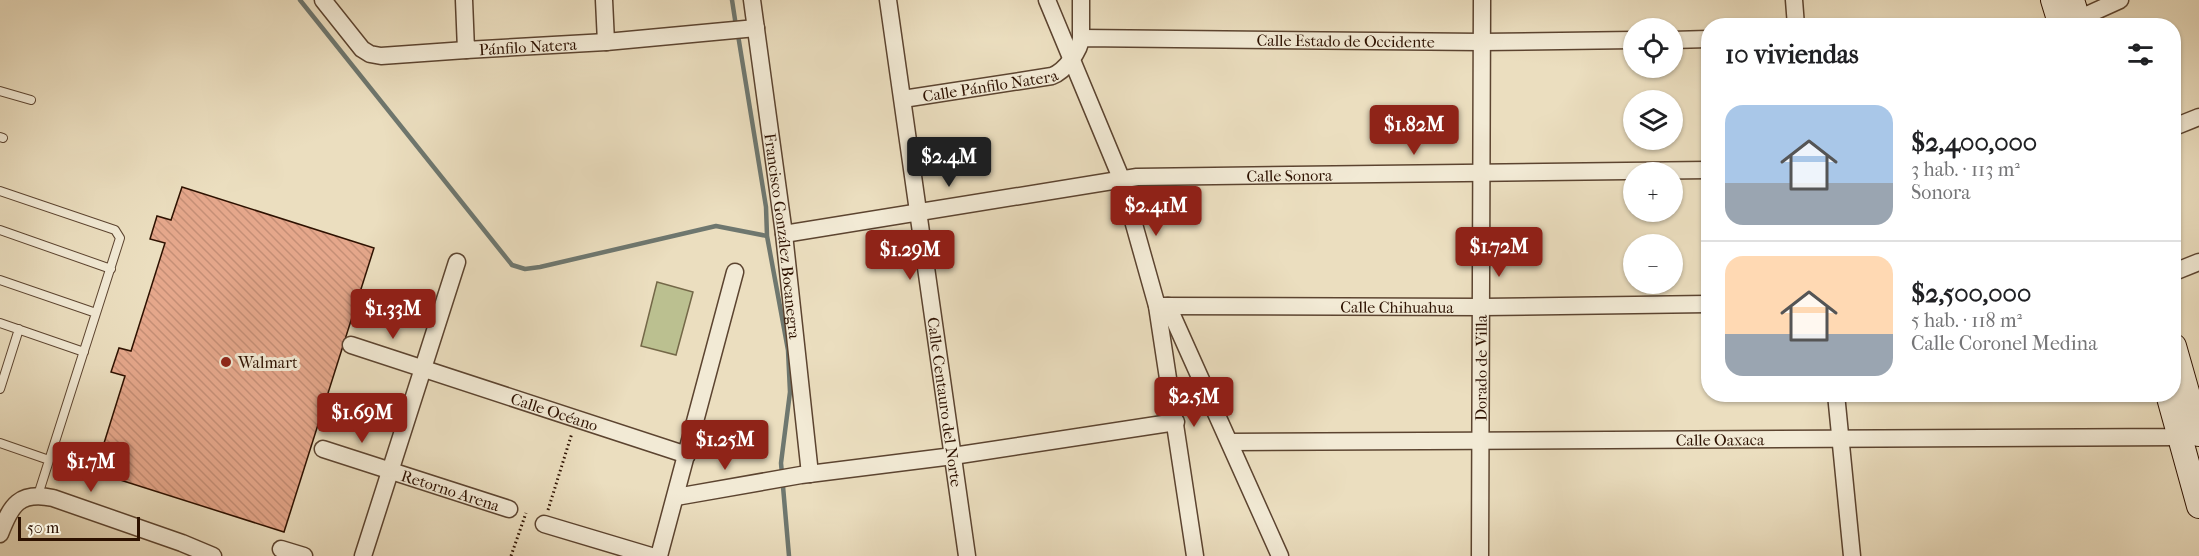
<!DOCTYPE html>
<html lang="es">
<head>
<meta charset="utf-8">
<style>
	:root { --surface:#fff; --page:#f6f6f6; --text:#202124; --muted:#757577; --line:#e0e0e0; --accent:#8f2418 }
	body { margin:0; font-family:"IM FELL French Canon",serif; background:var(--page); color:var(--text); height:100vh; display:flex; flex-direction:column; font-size:22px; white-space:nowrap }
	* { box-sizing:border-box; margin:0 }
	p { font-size:20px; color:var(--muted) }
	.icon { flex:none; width:33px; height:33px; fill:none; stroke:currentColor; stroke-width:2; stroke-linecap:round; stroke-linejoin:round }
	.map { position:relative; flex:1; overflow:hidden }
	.drawer { position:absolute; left:1701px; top:18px; width:480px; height:384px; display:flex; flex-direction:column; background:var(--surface); border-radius:24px; box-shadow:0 2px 4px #0004 }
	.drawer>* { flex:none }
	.buttons { position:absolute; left:1623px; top:18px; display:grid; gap:12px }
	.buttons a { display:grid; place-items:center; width:60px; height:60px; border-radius:50%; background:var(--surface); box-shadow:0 2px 4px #0004; font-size:30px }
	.scale { position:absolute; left:18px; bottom:15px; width:122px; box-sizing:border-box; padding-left:6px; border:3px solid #2d1100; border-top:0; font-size:16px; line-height:21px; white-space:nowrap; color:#2d1100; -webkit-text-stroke:4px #f2ead5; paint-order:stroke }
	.price { position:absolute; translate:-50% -51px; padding:0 14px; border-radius:6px; background:var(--accent); color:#fff; font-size:20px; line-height:39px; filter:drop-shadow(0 2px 3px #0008) }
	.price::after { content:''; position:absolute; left:50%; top:36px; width:18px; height:14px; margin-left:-9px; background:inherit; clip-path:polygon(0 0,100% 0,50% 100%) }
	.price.selected { background:#222; color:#fff }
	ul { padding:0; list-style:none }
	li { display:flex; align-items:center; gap:18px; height:150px; padding:0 24px }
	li+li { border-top:2px solid var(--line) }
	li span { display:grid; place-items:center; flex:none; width:168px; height:120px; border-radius:18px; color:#555 }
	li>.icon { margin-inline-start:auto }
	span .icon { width:72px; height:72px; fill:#fffc; stroke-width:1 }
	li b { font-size:26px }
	h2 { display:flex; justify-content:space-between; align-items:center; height:72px; padding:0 24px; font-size:26px }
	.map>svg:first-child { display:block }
	.green { fill:#bbc090; stroke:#746848; stroke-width:1.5 }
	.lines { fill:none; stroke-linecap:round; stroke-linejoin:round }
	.stream { stroke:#6e776f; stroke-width:4.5 }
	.building { fill:url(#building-back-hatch); stroke:#2d1100; stroke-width:1.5 }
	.lane-casing { stroke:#5c4430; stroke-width:10 }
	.street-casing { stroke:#5c4430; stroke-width:19 }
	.secondary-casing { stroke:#2d1100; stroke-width:26 }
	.path { stroke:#2d1100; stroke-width:3; stroke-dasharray:1.5 3; stroke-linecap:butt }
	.lane { stroke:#f2ead5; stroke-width:8 }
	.street { stroke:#f2ead5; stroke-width:16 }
	.secondary { stroke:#f2ead5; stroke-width:24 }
	.poi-dot { fill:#8f2418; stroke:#f2ead5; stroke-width:2 }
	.labels { text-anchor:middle; stroke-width:6; stroke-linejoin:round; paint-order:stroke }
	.street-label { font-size:16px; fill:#2d1100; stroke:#f2ead5 }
	.poi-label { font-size:16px; fill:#2d1100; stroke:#f2ead5; text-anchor:start }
</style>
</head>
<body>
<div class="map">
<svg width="2199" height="556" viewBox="0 0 2199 556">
	<defs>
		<pattern id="building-back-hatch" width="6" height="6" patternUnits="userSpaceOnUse" patternTransform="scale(1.5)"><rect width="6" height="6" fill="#e5a78b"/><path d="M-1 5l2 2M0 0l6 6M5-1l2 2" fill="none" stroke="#c58f76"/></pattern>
	</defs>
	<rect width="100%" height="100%" fill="#ebdebf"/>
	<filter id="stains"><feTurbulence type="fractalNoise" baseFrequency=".00333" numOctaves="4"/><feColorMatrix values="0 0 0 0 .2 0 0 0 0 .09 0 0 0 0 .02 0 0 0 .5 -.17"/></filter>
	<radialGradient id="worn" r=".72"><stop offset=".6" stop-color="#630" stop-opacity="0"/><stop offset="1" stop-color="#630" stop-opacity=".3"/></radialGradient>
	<path class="green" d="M657 282 693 292 676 355 641 346Z"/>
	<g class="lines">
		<path class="stream" d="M300 0 512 265 525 269 540 267 716 226 767 236 788 350 790 392 781 463 789 556
			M732 0 736 26
			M738 35 766 207 767 236"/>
	</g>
	<path class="building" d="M182 187 374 248 284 532 95 472 125 376 111 372 119 348 131 351 165 243 150 239 157 216 171 220Z"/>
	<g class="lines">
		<defs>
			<path id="lane" d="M0 91 31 100
				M0 137 3 138
				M0 191 115 230 120 238 38 495
				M0 230 111 269
				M0 280 96 313
				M0 323 84 352
				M0 389 19 329
				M0 443 49 460"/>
			<g id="street">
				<path d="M323 0 362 49 370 54 381 56 466 50"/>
				<path id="s1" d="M464 0 466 50 606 42 756 28"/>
				<path d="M604 0 606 42"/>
				<path id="s2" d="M752 0 784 234 810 474"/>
				<path id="s3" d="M888 0 967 556"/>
				<path d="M1047 0 1121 178 1157 306 1195 556"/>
				<path d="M1794 0 1796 26"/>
				<path d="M2072 26 2078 19 2120 0"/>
				<path d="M1081 38V0"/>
				<path d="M1672 40 1708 39"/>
				<path id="s4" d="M903 99 1052 76C1065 71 1080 51 1081 38L1482 42 1634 40"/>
				<path d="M2174 127 2199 117"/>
				<path id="s5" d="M784 234 1137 177 1708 170"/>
				<path d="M2174 272 2199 262"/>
				<path id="s6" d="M1157 306 1482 307 1708 304"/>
				<path d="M1168 306 1280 556"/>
				<path id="s7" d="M351 345 687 455"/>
				<path d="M1836 394 1852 556"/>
				<path id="s8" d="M1230 442 2180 437 2185 430"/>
				<path id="s9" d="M323 449 509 509"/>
				<path d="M676 497 801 475 953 456 1176 422"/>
				<path d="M544 524 651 556"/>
				<path d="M0 534C11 505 19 491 53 498L182 543 213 556"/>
				<path d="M281 549 304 556"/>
				<path d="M363 556 457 262"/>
				<path d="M659 556 735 272"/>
				<path id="s10" d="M1480 556 1482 0"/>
			</g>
			<path id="secondary" d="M2053 0 2061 26
				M2072 0 2080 26
				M2174 346 2199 434
				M2168 394 2199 506"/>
		</defs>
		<use href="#lane" class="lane-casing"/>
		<use href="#street" class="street-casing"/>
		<use href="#secondary" class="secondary-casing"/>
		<path class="path" d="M548 510 572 433
			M511 556 526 513"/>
		<use href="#lane" class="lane"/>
		<use href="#street" class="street"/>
		<use href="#secondary" class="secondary"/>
	</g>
	<circle class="poi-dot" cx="226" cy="362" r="6"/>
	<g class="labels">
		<g class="street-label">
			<text dy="6" stroke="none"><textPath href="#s4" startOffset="465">Calle Estado de Occidente</textPath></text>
			<text dy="6" stroke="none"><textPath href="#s1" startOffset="112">Pánfilo Natera</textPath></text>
			<text dy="6" stroke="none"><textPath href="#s4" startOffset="88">Calle Pánfilo Natera</textPath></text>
			<text dy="6" stroke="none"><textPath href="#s5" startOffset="510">Calle Sonora</textPath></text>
			<text dy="6" stroke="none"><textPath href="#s2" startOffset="238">Francisco González Bocanegra</textPath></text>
			<text dy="6" stroke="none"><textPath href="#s6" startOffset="240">Calle Chihuahua</textPath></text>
			<text dy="6" stroke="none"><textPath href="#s10" startOffset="188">Dorado de Villa</textPath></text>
			<text dy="6" stroke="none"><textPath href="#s3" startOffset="406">Calle Centauro del Norte</textPath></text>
			<text dy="6" stroke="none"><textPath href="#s7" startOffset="214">Calle Océano</textPath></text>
			<text dy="6" stroke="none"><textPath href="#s8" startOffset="490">Calle Oaxaca</textPath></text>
			<text dy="6" stroke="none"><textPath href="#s9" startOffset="134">Retorno Arena</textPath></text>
		</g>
		<g class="poi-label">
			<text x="238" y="368">Walmart</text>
		</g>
	</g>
	<rect width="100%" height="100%" filter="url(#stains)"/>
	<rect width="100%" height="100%" fill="url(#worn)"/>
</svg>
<div class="buttons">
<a><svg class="icon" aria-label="locate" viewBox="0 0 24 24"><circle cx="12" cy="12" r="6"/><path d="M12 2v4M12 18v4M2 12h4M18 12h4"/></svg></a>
<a><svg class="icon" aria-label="layers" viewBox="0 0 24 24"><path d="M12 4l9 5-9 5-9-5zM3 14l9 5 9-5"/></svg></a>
<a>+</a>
<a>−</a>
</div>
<div class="scale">50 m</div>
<b class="price" style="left:1414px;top:156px">$1.82M</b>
<b class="price selected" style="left:949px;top:188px">$2.4M</b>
<b class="price" style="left:1156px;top:237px">$2.41M</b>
<b class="price" style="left:1499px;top:278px">$1.72M</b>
<b class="price" style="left:910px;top:281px">$1.29M</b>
<b class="price" style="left:393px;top:340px">$1.33M</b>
<b class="price" style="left:1194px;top:428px">$2.5M</b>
<b class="price" style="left:362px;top:444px">$1.69M</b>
<b class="price" style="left:725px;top:471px">$1.25M</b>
<b class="price" style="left:91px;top:493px">$1.7M</b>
<section class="drawer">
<h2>10 viviendas<svg class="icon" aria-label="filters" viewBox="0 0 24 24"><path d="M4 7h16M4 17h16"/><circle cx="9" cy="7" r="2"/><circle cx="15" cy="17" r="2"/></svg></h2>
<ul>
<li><span style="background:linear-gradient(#a9c7e8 65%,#9aa5b1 0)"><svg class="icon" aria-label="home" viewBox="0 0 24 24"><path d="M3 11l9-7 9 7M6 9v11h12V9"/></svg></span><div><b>$2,400,000</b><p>3 hab. · 113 m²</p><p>Sonora</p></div></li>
<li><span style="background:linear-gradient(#ffd9b3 65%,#9aa5b1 0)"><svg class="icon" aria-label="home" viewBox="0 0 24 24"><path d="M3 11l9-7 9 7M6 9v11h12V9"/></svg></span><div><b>$2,500,000</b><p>5 hab. · 118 m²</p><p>Calle Coronel Medina</p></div></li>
</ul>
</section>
</div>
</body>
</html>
